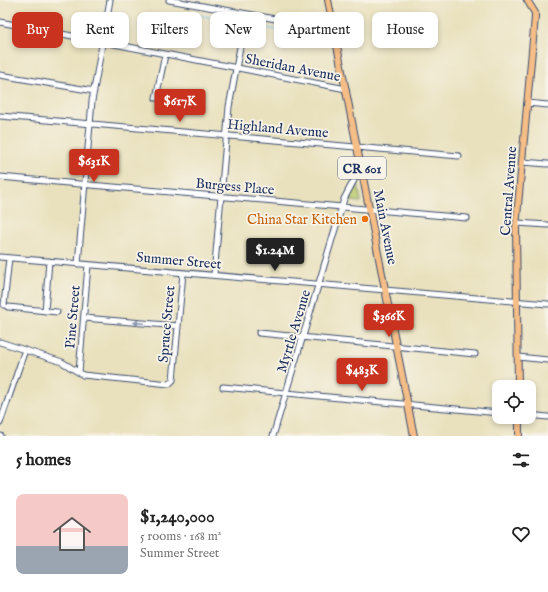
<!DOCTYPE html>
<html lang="en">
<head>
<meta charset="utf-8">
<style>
	:root { --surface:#fff; --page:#f6f6f6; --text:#222; --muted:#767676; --line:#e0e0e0; --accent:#c8321e }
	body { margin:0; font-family:"IM FELL English",serif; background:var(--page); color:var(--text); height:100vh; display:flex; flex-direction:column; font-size:15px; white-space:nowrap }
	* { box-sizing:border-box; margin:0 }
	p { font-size:13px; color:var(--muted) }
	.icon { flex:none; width:22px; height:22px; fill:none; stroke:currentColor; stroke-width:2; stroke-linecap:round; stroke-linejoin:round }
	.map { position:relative; height:436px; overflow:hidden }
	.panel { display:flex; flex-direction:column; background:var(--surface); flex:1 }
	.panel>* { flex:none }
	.hud { position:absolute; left:12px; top:12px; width:524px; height:36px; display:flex; gap:8px }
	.fabs { position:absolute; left:492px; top:380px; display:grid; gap:8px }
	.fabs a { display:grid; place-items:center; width:44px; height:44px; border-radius:8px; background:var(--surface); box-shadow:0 2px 6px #0003; font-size:20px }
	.price { position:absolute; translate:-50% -34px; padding:0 9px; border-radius:4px; background:var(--accent); color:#fff; font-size:13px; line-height:26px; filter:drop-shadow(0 1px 2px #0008) }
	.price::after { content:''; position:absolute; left:50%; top:24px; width:12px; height:9px; margin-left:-6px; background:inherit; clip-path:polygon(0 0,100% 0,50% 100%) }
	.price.current { background:#222; color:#fff }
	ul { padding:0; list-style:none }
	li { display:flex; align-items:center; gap:12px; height:100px; padding:0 16px }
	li+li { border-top:1px solid var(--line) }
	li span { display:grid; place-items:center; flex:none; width:112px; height:80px; border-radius:8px; color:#555 }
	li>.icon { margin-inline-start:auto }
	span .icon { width:48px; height:48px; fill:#fffc; stroke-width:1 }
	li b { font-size:17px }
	h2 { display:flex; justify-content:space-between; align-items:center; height:48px; padding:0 16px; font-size:17px }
	.pill { padding:0 14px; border-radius:8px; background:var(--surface); box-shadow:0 2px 6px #0003; font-size:14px; line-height:36px }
	.pill.current { background:var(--accent); color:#fff }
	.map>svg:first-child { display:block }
	.green { fill:#bac96b; stroke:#6a7c64 }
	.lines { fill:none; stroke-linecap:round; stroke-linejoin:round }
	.stream { stroke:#69c3e7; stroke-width:1.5 }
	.minor-casing { stroke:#3a4a6c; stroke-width:7 }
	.major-casing { stroke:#3a4a6c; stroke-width:8 }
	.minor { stroke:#fff; stroke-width:5 }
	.major { stroke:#f6be87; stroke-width:6 }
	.oneway { fill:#8d97ae }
	.food-dot { fill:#e8710a; stroke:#f7f3e8; stroke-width:1.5 }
	.labels { text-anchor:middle; stroke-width:3.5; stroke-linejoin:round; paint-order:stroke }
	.shield { fill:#f7f3e8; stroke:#5d6a87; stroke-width:1 }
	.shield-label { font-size:13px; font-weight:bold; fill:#1b2f5e }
	.street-label { font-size:14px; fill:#1b2f5e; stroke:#f7f3e8 }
	.food-label { font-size:14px; fill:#c56008; stroke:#f7f3e8; text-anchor:end }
</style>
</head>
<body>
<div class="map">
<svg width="548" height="436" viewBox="0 0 548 436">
	<rect width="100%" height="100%" fill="#f7f3e8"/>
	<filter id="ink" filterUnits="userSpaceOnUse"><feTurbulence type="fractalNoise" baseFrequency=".025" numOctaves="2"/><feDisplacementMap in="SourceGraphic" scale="8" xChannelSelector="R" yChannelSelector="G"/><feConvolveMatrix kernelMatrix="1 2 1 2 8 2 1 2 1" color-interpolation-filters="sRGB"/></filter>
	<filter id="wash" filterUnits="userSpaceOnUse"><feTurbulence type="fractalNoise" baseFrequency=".012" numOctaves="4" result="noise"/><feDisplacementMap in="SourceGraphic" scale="16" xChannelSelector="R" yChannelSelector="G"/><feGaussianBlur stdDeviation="0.9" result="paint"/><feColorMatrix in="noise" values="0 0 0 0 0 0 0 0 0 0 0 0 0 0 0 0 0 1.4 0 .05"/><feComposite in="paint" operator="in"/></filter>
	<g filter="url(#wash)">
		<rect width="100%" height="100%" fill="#e9e1bd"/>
		<path class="green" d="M358 184 361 202 348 201Z"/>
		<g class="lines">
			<path class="stream" d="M198 15 239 23
				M249 25 327 39"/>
		</g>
	</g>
	<g filter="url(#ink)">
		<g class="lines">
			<defs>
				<path id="minor" d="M169 0 326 28 333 27
					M0 22 346 89
					M0 75 94 91
					M156 98 165 55
					M527 103 548 105
					M0 116 459 156
					M522 162 548 164
					M0 177 467 218
					M517 223 548 225
					M0 257 548 304
					M78 264 92 101 110 0
					M214 275 229 107 246 14
					M4 305 9 258
					M8 307 57 312
					M45 311 49 261
					M84 318 178 326
					M259 333 475 354
					M0 342 62 362 83 375 169 384 173 380 183 273
					M518 357 548 360
					M79 372 88 265
					M223 387 499 413
					M529 415 548 417
					M0 423 25 350
					M0 436H1
					M273 436 339 216 344 199 361 167"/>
				<path id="major" d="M328 0 414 436
					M518 387 516 228 535 17V13L527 0
					M519 417V436"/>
			</defs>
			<use href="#minor" class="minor-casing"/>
			<use href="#major" class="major-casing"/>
			<use href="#minor" class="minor"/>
			<use href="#major" class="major"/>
		</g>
		<defs><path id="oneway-solid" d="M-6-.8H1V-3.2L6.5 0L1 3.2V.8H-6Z"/></defs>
		<use class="oneway" href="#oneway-solid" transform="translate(139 323) rotate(-175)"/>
	</g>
	<circle class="food-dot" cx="365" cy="219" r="4"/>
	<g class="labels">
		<rect class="shield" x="338" y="157" width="48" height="22" rx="3"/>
		<g class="shield-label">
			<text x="362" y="173">CR 601</text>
		</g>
		<g class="street-label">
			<text transform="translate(293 67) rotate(11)" y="5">Sheridan Avenue</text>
			<text transform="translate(278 128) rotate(5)" y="5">Highland Avenue</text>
			<text transform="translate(235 186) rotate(5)" y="5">Burgess Place</text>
			<text transform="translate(508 191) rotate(-86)" y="5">Central Avenue</text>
			<text transform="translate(386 227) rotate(79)" y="5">Main Avenue</text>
			<text transform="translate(179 260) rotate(5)" y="5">Summer Street</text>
			<text transform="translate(72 317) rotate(-85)" y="5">Pine Street</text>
			<text transform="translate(166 324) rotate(-85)" y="5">Spruce Street</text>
			<text transform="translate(293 331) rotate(-73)" y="5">Myrtle Avenue</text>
		</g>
		<g class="food-label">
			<text x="357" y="224">China Star Kitchen</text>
		</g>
	</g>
</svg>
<div class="fabs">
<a><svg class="icon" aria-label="locate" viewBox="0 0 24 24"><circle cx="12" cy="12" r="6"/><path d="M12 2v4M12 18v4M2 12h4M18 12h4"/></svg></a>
</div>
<b class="price" style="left:180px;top:123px">$617K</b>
<b class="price" style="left:94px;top:183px">$631K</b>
<b class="price current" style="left:275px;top:272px">$1.24M</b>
<b class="price" style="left:389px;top:338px">$366K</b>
<b class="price" style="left:362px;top:392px">$483K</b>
<div class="hud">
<a class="pill current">Buy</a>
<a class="pill">Rent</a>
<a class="pill">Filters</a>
<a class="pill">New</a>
<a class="pill">Apartment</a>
<a class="pill">House</a>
</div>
</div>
<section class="panel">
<h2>5 homes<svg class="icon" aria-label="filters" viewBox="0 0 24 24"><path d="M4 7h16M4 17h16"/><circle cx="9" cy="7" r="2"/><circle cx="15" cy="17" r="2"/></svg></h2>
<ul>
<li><span style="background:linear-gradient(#f6c9c9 65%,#9aa5b1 0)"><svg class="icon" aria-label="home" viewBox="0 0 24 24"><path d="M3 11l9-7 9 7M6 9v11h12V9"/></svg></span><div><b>$1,240,000</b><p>5 rooms · 168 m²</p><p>Summer Street</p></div><svg class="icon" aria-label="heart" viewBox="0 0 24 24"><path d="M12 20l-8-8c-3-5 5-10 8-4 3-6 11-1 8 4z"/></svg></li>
</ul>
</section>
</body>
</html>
